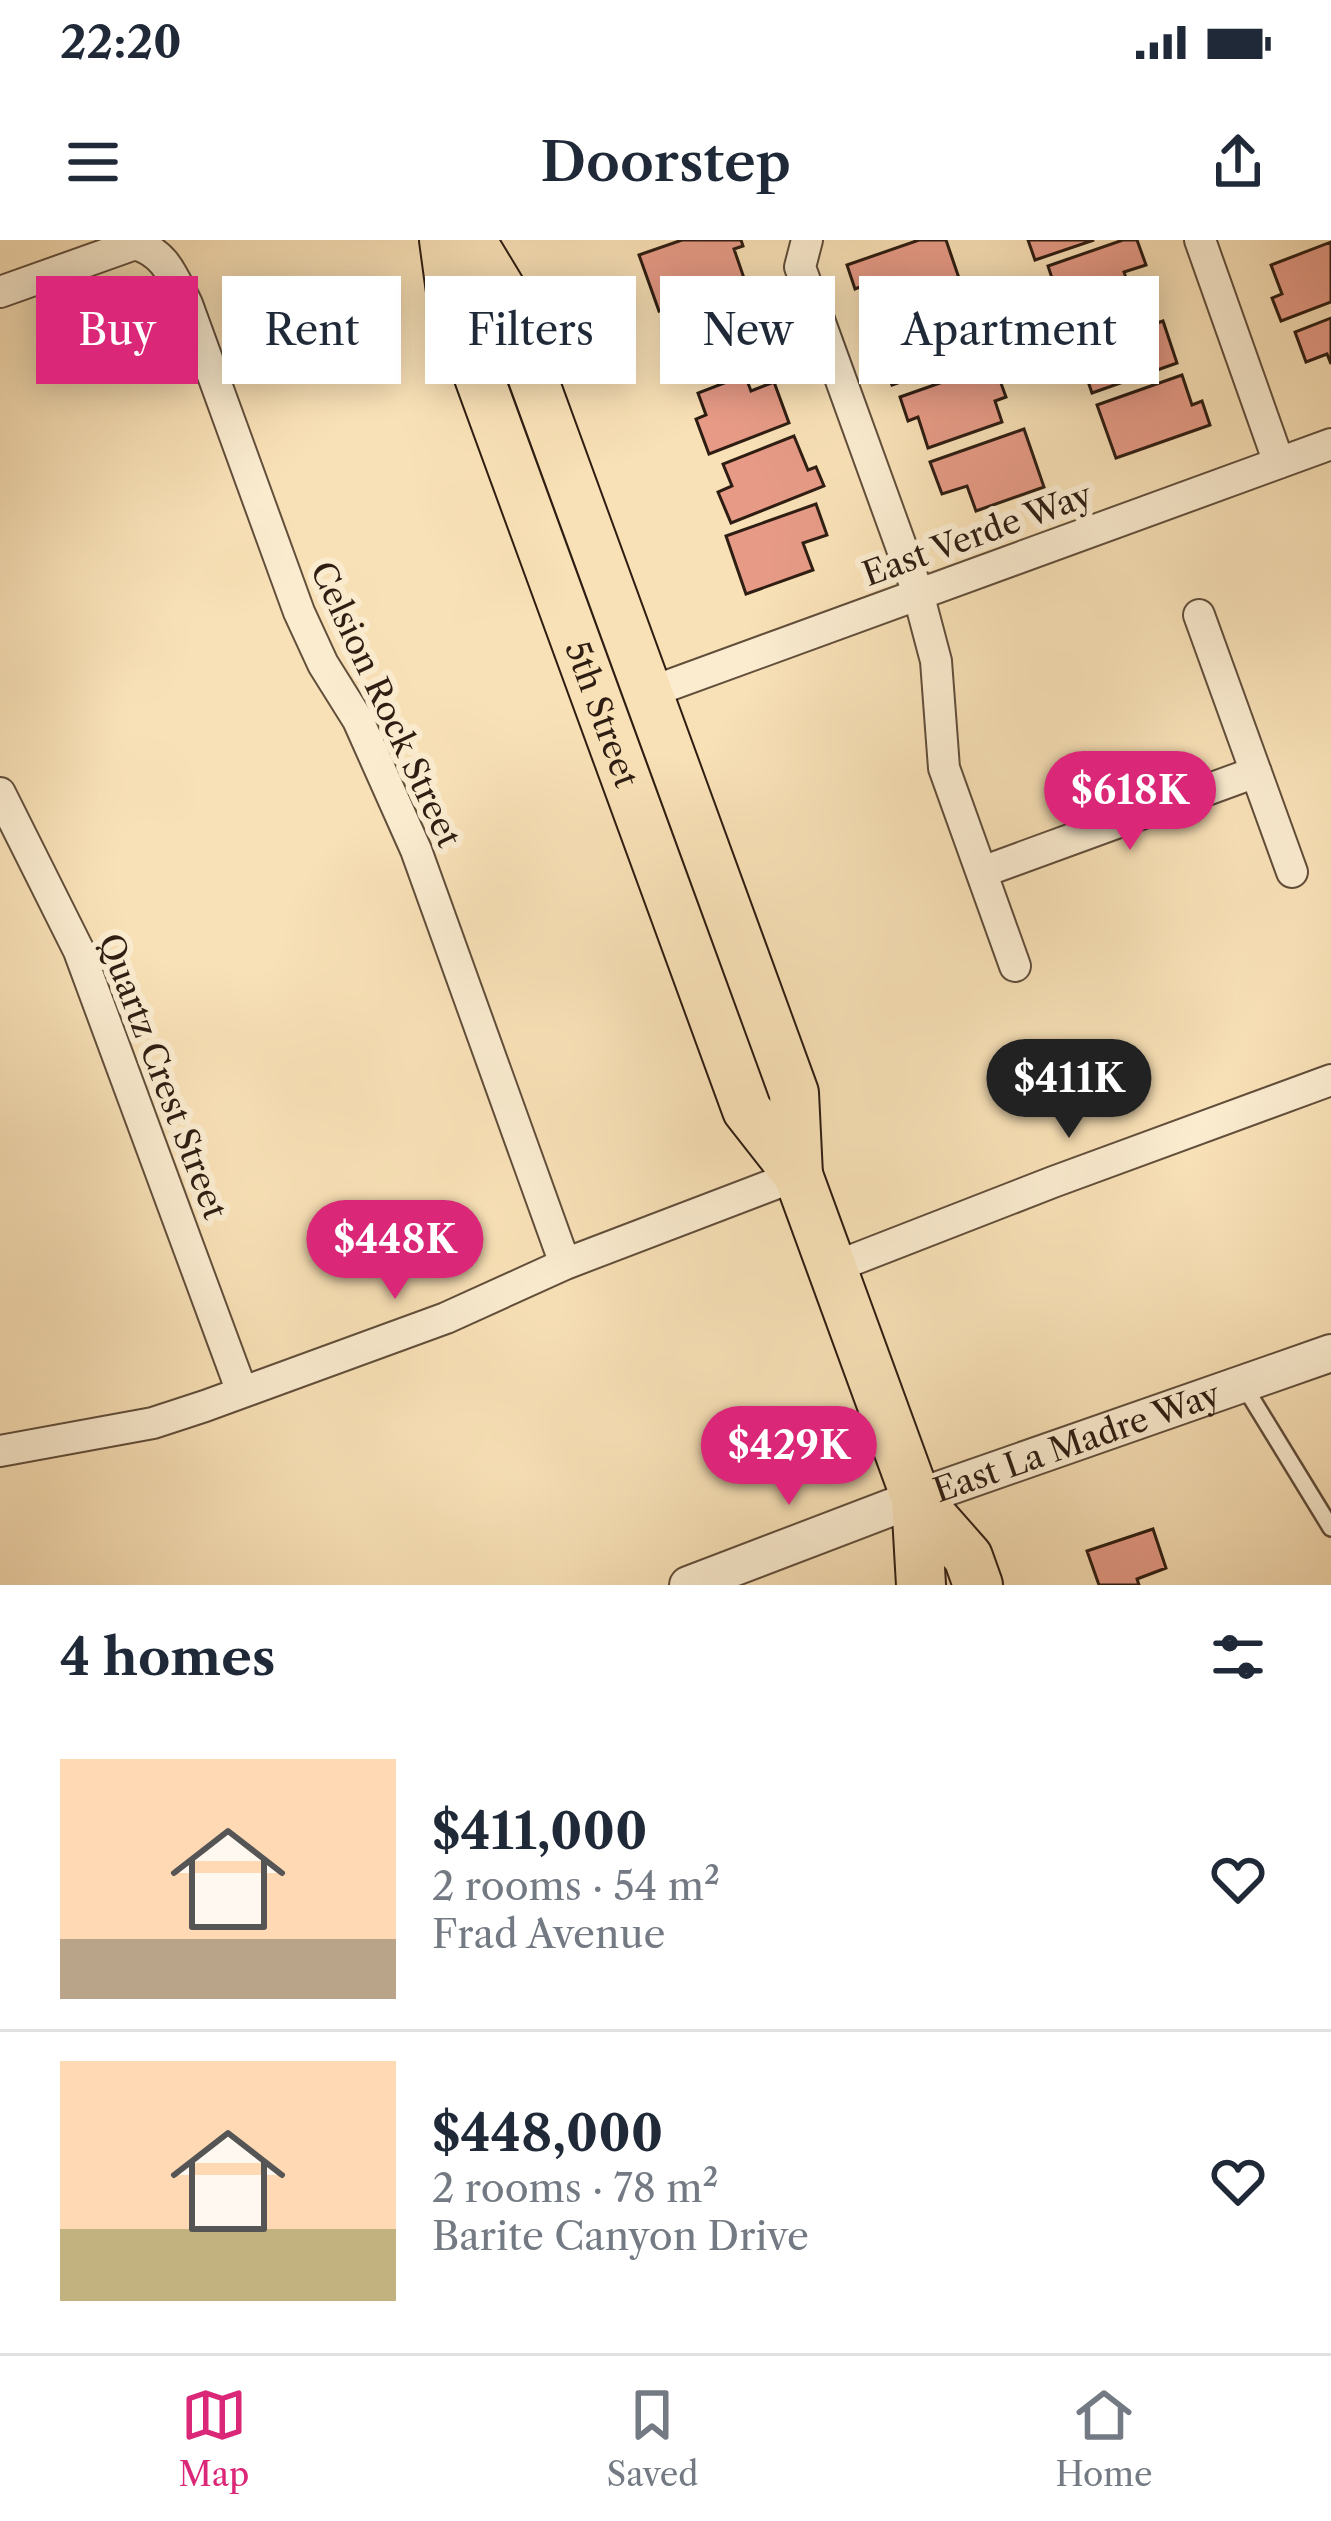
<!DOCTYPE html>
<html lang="en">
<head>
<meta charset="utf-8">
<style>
	:root { --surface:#fff; --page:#f6f6f7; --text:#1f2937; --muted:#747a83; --line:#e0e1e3; --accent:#db2777 }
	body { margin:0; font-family:"Libre Caslon Text",serif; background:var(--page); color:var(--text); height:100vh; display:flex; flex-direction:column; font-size:45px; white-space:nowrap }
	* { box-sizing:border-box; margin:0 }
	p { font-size:39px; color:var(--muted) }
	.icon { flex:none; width:66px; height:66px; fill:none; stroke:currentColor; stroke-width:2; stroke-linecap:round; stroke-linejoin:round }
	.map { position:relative; height:1345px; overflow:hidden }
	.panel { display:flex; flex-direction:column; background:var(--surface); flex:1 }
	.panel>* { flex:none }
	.hud { position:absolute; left:36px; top:36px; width:1260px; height:108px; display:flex; gap:24px }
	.price { position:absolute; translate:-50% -102px; padding:0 27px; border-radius:42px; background:var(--accent); color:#fff; font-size:39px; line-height:78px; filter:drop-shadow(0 3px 6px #0008) }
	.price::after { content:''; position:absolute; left:50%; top:72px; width:36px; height:27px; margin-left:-18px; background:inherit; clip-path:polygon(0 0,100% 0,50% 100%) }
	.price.current { background:#222; color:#fff }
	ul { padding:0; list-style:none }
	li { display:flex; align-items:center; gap:36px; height:300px; padding:0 60px }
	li+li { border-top:3px solid var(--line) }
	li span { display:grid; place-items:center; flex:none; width:336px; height:240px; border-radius:0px; color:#555 }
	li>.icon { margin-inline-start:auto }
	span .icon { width:144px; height:144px; fill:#fffc; stroke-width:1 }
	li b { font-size:51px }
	h2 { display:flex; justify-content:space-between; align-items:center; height:144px; padding:0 60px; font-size:51px }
	.chip { padding:0 42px; border-radius:0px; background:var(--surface); box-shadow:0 6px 30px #0003; font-size:42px; line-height:108px }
	.chip.current { background:var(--accent); color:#fff }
	.status { display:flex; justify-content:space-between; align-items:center; height:84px; padding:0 60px; background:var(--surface); direction:ltr }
	.status svg { height:33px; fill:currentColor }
	header { display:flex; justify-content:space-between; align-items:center; height:156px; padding:0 60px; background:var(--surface); font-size:54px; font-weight:600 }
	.menu { display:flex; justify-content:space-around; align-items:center; height:168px; border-top:3px solid var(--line); background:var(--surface); font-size:33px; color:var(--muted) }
	.menu a { display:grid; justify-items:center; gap:6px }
	.menu .current { color:var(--accent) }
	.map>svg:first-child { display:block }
	.building { fill:#e79b87; stroke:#2e1d12; stroke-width:3 }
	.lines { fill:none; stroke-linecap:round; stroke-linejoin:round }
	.service-casing { stroke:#614e3b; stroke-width:20 }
	.minor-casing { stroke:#614e3b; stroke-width:34 }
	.tertiary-casing { stroke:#614e3b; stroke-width:40 }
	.primary-casing { stroke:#2e1d12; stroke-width:52 }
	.service { stroke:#fbecd0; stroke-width:15 }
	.minor { stroke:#fbecd0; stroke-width:30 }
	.tertiary { stroke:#fbecd0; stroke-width:36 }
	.primary { stroke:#f9e1b7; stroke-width:48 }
	.labels { text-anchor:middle; stroke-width:12; stroke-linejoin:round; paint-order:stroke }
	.street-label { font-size:33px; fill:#2e1d12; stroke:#fbecd0 }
</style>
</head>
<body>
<div class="status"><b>22:20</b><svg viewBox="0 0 49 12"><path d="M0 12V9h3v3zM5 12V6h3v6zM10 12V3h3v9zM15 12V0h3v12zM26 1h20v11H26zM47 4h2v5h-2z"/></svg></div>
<header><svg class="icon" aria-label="menu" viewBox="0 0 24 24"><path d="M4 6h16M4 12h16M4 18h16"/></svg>Doorstep<svg class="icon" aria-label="share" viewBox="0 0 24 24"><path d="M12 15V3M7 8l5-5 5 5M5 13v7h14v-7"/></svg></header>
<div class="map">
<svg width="1331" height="1345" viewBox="0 0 1331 1345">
	<rect width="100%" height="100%" fill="#f9e1b7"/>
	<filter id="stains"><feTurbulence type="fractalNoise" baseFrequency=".00167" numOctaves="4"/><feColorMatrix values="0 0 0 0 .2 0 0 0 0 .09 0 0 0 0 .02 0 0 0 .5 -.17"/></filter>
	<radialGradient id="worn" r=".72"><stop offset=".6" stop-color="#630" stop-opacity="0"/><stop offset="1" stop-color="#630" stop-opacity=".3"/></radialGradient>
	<path class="building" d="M682 0H741L743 6 734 9 745 41 659 71 639 15Z
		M919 0H946L961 44 876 75 865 45 855 49 847 25Z
		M1028 0H1094L1035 20Z
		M1123 0H1137L1146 25 1124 32 1134 61 1067 84 1048 26Z
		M1331 2V62L1281 81 1272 58 1282 54 1271 25Z
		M745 56 759 99 735 106 740 123 694 138 686 114 673 118 662 84Z
		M955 62 962 83 974 79 986 112 892 145 884 123 892 120 881 88Z
		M1129 76 1134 91 1163 81 1177 123 1092 153 1072 95Z
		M1331 78V124L1327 114 1306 122 1295 92Z
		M994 124 1006 157 995 161 1002 182 928 208 918 177 908 181 900 157Z
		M745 135 751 151 774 142 789 183 709 214 696 179 706 175 698 153Z
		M1182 135 1192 165 1202 161 1210 185 1116 218 1097 165Z
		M1024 189 1044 247 976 271 967 246 942 254 930 222Z
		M794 196 808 230 816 227 824 246 731 283 718 252 732 246 723 224Z
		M816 264 827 295 803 303 813 330 746 354 726 296Z
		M1153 1289 1166 1328 1137 1339 1139 1345H1099L1087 1311Z"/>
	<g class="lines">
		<defs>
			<path id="service" d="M1244 1146 1331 1288"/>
			<path id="minor" d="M807 0 800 27 918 353 936 421 944 528 1015 726
				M1200 0 1279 223
				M0 52 135 4C166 13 173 37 187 64L299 372 323 424 358 480 416 610 565 1024
				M1199 375 1292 632
				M648 453 1331 204
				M0 553 79 711 242 1152
				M982 632 1256 532
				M832 1028 1053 942 1331 840
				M0 1211 153 1183 205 1166 446 1078 565 1024 798 935"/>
			<g id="tertiary">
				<path id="s1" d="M688 1345 916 1258 1331 1113"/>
			</g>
			<g id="primary">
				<path id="s2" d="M444 0 453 66 747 870 798 935 832 1028 916 1258 921 1345"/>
				<path d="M471 0 500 48 794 853 798 935"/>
				<path d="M916 1258 968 1317 978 1345"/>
			</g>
		</defs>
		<use href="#service" class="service-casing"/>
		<use href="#minor" class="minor-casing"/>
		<use href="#tertiary" class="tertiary-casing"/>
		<use href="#primary" class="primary-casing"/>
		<use href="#service" class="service"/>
		<use href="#minor" class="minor"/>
		<use href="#tertiary" class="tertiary"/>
		<use href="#primary" class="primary"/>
	</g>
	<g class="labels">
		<g class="street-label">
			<text transform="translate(977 294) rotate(-20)" y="12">East Verde Way</text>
			<text transform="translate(386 464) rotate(65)" y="12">Celsion Rock Street</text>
			<text dy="12" stroke="none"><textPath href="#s2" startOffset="501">5th Street</textPath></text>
			<text transform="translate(163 836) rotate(69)" y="12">Quartz Crest Street</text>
			<text dy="12" stroke="none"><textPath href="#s1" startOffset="414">East La Madre Way</textPath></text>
		</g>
	</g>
	<rect width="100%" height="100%" filter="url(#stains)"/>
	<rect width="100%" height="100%" fill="url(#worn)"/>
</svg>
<b class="price" style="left:1130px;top:613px">$618K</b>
<b class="price current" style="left:1069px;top:901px">$411K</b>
<b class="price" style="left:395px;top:1062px">$448K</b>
<b class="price" style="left:789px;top:1268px">$429K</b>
<div class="hud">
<a class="chip current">Buy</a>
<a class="chip">Rent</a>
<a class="chip">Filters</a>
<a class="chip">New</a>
<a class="chip">Apartment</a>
</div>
</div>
<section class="panel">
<h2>4 homes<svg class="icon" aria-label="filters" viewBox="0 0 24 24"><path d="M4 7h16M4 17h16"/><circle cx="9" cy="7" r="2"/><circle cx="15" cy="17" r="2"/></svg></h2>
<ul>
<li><span style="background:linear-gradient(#ffd9b3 75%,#b9a48a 0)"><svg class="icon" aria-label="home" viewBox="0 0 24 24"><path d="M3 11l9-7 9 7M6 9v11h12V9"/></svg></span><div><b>$411,000</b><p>2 rooms · 54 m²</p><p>Frad Avenue</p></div><svg class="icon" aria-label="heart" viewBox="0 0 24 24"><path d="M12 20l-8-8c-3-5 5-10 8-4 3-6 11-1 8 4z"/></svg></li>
<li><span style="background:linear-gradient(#ffd9b3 70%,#c2b280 0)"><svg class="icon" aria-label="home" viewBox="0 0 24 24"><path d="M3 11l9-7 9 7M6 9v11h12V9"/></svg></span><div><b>$448,000</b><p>2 rooms · 78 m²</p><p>Barite Canyon Drive</p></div><svg class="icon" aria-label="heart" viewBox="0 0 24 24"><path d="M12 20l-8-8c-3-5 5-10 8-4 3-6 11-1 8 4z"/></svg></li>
</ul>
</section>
<nav class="menu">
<a class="current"><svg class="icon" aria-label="map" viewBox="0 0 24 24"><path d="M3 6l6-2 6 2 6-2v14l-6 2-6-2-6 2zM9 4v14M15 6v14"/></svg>Map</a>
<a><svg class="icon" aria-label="saved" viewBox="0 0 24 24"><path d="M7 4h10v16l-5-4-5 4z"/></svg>Saved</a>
<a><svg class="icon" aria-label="home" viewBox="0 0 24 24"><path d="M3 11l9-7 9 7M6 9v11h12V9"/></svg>Home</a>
</nav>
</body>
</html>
